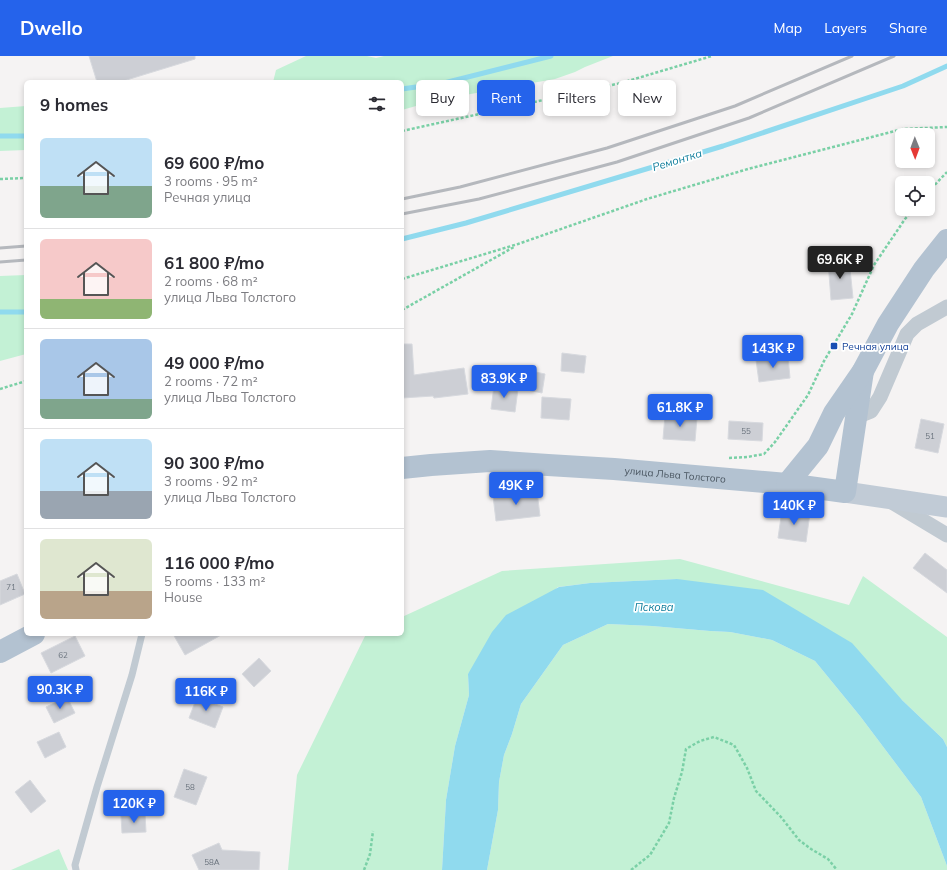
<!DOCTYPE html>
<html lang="en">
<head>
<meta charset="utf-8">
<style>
	:root { --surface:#fff; --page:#f2f2f3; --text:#2b2b33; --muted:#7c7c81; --line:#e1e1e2; --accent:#2563eb }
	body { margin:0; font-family:Mulish,sans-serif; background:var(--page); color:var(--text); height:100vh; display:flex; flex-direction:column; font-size:15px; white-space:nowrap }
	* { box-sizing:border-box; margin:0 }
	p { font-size:13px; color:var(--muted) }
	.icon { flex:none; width:22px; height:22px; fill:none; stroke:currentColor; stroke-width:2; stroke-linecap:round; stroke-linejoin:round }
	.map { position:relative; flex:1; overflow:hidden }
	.side { position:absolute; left:24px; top:24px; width:380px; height:556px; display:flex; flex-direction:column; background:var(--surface); border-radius:6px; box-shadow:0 2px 6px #0003 }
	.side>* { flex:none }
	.banner { position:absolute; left:416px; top:24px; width:380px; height:36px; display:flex; gap:8px }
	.needle { width:26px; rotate:179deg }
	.controls { position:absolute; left:895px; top:72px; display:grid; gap:8px }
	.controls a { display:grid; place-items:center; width:40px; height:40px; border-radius:6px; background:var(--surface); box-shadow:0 2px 6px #0003; font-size:20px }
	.price { position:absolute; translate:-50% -34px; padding:0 9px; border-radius:4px; background:var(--accent); color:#fff; font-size:13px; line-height:26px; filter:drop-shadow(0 1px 2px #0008) }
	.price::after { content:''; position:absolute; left:50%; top:24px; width:12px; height:9px; margin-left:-6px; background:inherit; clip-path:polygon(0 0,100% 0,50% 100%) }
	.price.active { background:#222; color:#fff }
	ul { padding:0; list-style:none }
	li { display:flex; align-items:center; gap:12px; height:100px; padding:0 16px }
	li+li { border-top:1px solid var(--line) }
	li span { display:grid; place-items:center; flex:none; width:112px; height:80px; border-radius:6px; color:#555 }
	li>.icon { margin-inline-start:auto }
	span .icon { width:48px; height:48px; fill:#fffc; stroke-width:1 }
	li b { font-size:17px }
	h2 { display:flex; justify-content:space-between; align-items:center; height:48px; padding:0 16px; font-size:17px }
	.pill { padding:0 14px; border-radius:6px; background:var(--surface); box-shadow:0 2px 6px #0003; font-size:14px; line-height:36px }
	.pill.active { background:var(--accent); color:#fff }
	header { display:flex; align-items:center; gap:24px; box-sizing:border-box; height:56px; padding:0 20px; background:var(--accent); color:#fff }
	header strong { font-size:19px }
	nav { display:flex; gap:22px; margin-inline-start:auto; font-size:14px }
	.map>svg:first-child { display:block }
	.green { fill:#c3f1d5 }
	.water { fill:#90daee }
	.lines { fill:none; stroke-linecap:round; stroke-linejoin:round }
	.stream { stroke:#90daee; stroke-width:5 }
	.building { fill:#cdcfd5; stroke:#d7d9de }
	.path { stroke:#7ad0a6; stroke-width:2.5; stroke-dasharray:3 2; stroke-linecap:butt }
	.lane { stroke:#c1cad2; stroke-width:7 }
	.street { stroke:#c1cad2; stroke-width:15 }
	.secondary { stroke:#c1cbd6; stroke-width:21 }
	.primary { stroke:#b3c2d1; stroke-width:22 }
	.rail { stroke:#b5b8bd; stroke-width:3 }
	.transit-dot { fill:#1a4fb4; stroke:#fff; stroke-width:1.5 }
	.labels { text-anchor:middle; stroke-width:3.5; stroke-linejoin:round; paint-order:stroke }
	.number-label { font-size:8px; fill:#6b747e }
	.transit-label { font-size:10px; fill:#164399; stroke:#fff; text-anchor:start }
	.street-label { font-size:10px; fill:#4a5661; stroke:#fff }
	.water-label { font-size:11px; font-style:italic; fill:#0c7c9b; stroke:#fff }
</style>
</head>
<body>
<header>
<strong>Dwello</strong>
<nav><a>Map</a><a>Layers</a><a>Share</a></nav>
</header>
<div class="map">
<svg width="947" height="814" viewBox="0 0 947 814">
	<rect width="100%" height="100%" fill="#f5f3f3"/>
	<path class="green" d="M306 0H367L376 2 384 0H613L585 11 575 16 555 23 437 44 402 54V26H273L276 14Z
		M26 50V94L0 95V52Z
		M26 219V298L0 305V220Z
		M680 503 849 549 863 520 947 581V691L943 683 902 644 677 523 590 527 558 531 468 618 469 639 455 690 446 744 442 814H288L297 719 366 578H402V561L502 515Z
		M608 568 652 570 710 575 730 576 772 584 815 605 860 660 921 741 947 810V814H487L498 754 499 726 504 699 512 678 521 648 563 589Z
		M59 793 68 814H11Z"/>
	<path class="water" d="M677 523 763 534 852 587 902 644 943 683 947 691V810L921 741 860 660 815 605 772 584 730 576 710 575 652 570 608 568 563 589 521 648 512 678 504 699 499 726 498 754 487 814H442L446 744 455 690 469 639 468 618 492 576 506 559 559 531 590 527Z"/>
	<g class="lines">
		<path class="stream" d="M402 33 444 27 551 0
			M0 80H26
			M402 183 466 167 723 90 903 30 947 10
			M0 256H26"/>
	</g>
	<path class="building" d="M89 0H195V3L120 26H97Z
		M849 203 853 242 831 244 828 205Z
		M402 288H412L414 319 464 312 468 338 434 342 433 340 402 342Z
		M562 297 586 300 584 317 561 315Z
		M788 300 790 322 759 326 756 304Z
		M531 315 545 318 542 337 527 334Z
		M494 330 518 333 515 356 491 353Z
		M542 341 571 343 569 364 541 362Z
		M665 359 697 362 695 385 663 383Z
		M921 363 944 368 938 397 915 392Z
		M729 365 763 367 762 385 728 383Z
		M537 435 540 460 496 465 493 440Z
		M782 454 810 457 806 486 778 482Z
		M925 497 947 514V537L913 512Z
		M17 518 25 538 0 549V525Z
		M173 578H223L185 599Z
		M75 580 85 600 51 617 41 597Z
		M259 602 271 615 254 631 242 618Z
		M67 641 75 657 54 667 46 651Z
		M197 641 223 651 215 672 189 662Z
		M59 676 66 691 45 702 37 686Z
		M184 713 207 721 196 749 174 741Z
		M30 724 46 745 31 757 15 736Z
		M145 758 146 776 122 777 121 760Z
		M219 787 222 794 260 796 259 814H199L192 799Z"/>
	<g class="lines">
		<path class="path" d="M402 75 621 27 712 0
			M0 123 26 122
			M928 136 947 116
			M402 223 518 188 647 143 748 113 903 73 947 71
			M402 254 514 191
			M0 333 26 325
			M729 402 747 401 764 398 775 386 808 339 824 305 852 258 874 209 905 163 914 153
			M364 814 370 798 373 775
			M631 814 650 799 669 767 674 742 682 716 686 693 700 685 714 681 734 689 747 712 756 735 781 761 799 784 811 793 828 803 837 814"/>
		<path class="lane" d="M76 814 75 809 97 731 132 619 142 578"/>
		<path class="street" d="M856 361 871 355 880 341 907 278 917 268 947 251
			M892 446 947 479"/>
		<path class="secondary" d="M845 436 947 451"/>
		<g class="primary">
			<path id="s1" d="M402 412 431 409 490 405 548 409 614 413 787 428 845 436 863 315"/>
			<path d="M787 428 818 390 834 357 863 315 888 268 924 213 947 184"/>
			<path d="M0 596 34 578"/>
		</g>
		<path class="rail" d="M402 143 460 131 607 92 735 50 852 0
			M402 158 479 143 617 106 749 62 894 0
			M0 192 26 190
			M0 206 26 204"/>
	</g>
	<rect class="transit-dot" x="830" y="286" width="8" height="8" rx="2"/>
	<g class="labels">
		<g class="number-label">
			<text x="746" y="378">55</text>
			<text x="930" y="383">51</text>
			<text x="11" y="534">71</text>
			<text x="63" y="602">62</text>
			<text x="190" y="734">58</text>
			<text x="212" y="809">58А</text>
		</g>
		<g class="transit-label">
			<text x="842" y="294">Речная улица</text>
		</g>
		<g class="street-label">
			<text dy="4" stroke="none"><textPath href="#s1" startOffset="274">улица Льва Толстого</textPath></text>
		</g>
		<g class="water-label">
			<text transform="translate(677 104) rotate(-17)" y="4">Ремонтка</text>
			<text x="654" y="555">Пскова</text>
		</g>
	</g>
</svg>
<div class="controls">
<a><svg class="needle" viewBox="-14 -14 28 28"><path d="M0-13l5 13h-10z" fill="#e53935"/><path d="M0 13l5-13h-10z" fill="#7c7c81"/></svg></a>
<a><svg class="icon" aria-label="locate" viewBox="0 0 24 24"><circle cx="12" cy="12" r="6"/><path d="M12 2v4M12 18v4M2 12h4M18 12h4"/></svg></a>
</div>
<b class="price active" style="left:840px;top:224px">69.6K ₽</b>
<b class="price" style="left:773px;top:313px">143K ₽</b>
<b class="price" style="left:504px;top:343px">83.9K ₽</b>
<b class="price" style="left:680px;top:372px">61.8K ₽</b>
<b class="price" style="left:516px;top:450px">49K ₽</b>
<b class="price" style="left:794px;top:470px">140K ₽</b>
<b class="price" style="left:60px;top:654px">90.3K ₽</b>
<b class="price" style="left:206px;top:656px">116K ₽</b>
<b class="price" style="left:134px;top:768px">120K ₽</b>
<div class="banner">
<a class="pill">Buy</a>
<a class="pill active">Rent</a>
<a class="pill">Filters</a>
<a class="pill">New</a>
</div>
<section class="side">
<h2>9 homes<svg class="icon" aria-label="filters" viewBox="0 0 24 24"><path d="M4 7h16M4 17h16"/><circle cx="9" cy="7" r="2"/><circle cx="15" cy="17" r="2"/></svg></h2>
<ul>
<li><span style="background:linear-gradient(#bfe0f5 60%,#7fa58c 0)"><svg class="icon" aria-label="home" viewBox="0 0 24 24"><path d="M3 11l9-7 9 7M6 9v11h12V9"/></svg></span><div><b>69 600 ₽/mo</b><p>3 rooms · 95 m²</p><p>Речная улица</p></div></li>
<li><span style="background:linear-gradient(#f6c9c9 75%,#8fb573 0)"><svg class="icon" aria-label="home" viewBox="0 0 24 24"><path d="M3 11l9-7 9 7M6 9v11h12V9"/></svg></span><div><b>61 800 ₽/mo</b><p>2 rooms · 68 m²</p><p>улица Льва Толстого</p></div></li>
<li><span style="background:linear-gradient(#a9c7e8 75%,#7fa58c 0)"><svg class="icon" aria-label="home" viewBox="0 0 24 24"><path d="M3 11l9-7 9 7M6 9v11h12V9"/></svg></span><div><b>49 000 ₽/mo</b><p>2 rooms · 72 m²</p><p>улица Льва Толстого</p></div></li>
<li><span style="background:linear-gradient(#bfe0f5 65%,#9aa5b1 0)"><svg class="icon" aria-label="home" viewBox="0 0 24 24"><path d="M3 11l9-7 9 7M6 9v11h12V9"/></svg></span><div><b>90 300 ₽/mo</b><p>3 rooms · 92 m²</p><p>улица Льва Толстого</p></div></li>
<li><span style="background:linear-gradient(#dfe7d0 65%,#b9a48a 0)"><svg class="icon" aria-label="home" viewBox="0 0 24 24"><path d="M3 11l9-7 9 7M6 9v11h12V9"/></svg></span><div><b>116 000 ₽/mo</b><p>5 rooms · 133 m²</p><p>House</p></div></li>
</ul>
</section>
</div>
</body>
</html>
